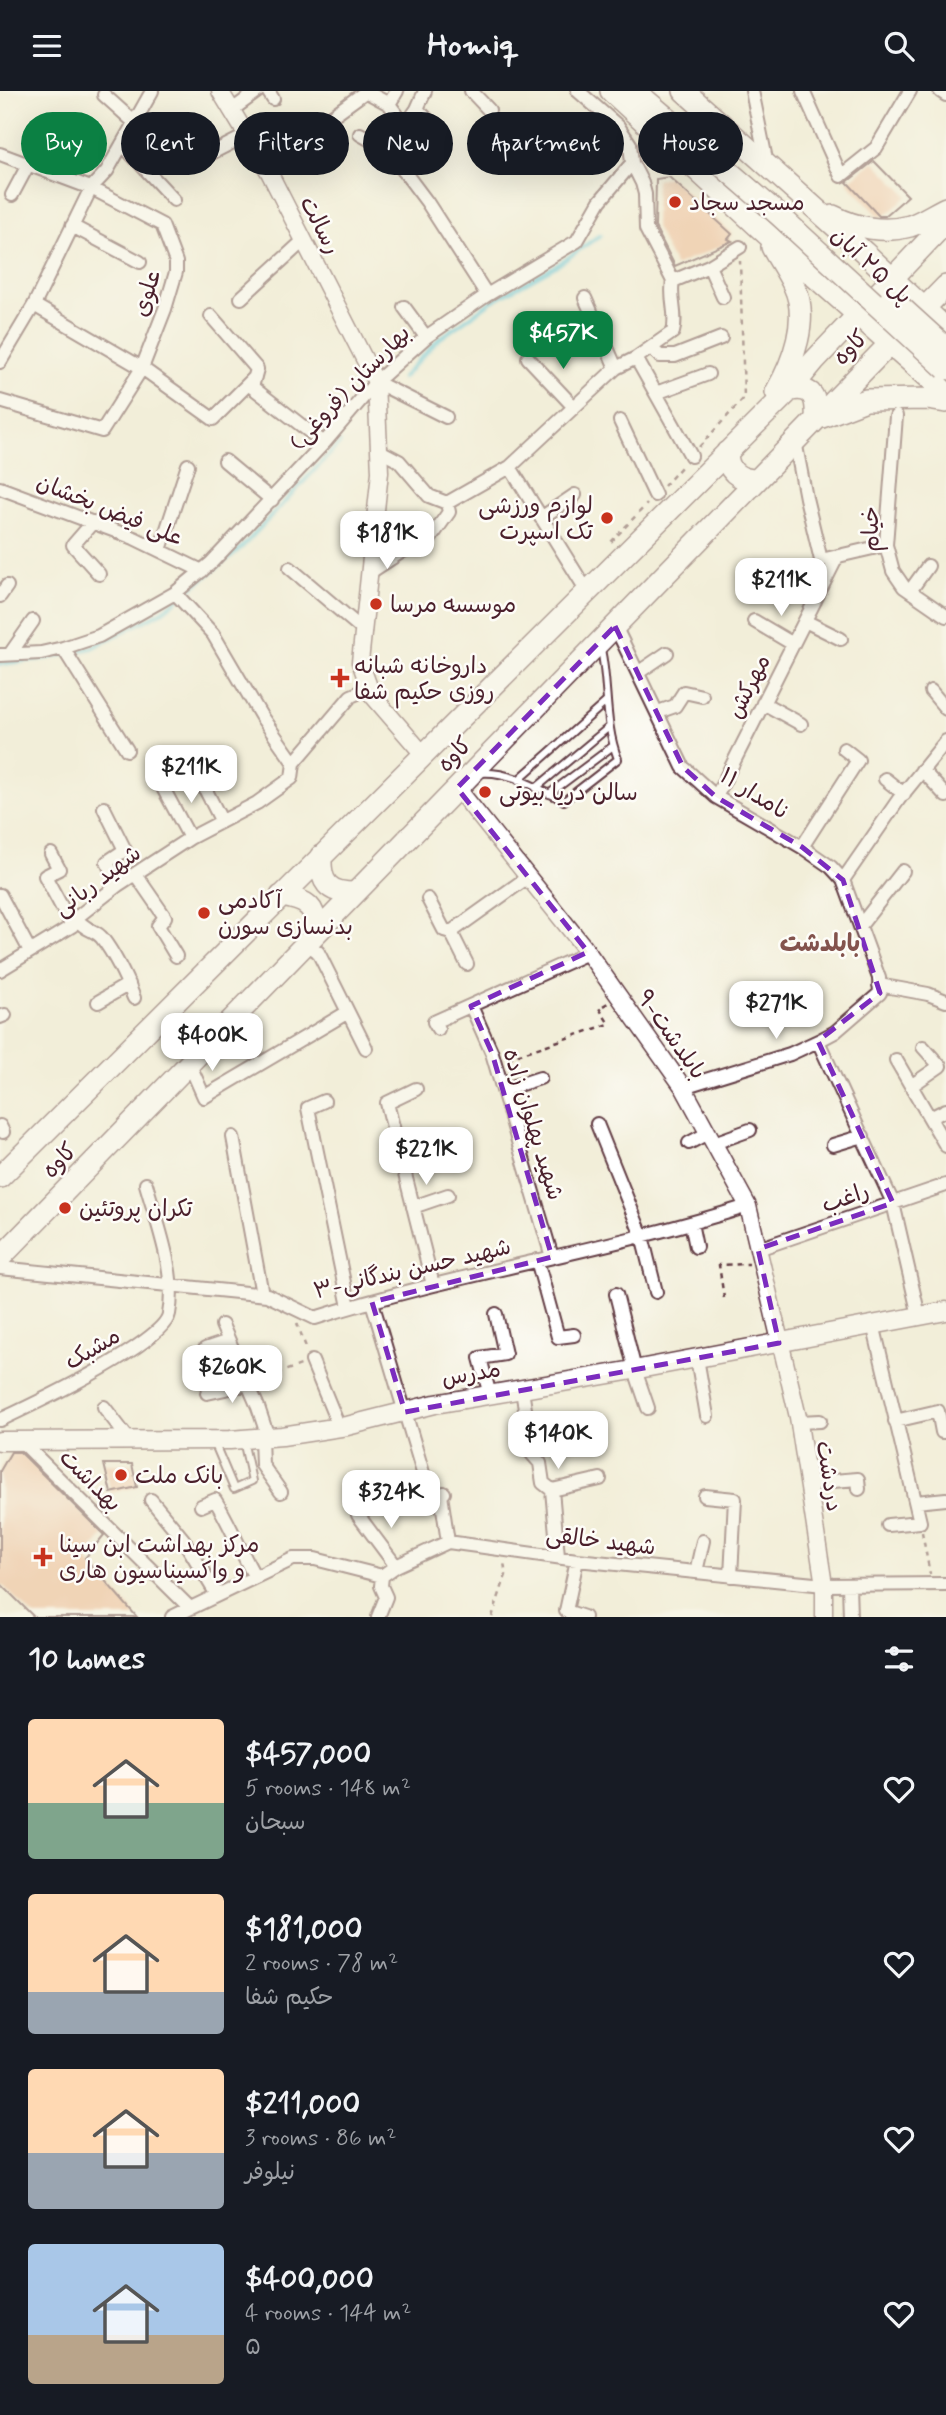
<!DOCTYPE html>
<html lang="en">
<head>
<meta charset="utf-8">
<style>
	:root { --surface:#171b24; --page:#242831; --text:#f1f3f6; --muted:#9ea1a6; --accent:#0b8043 }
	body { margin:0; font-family:Mynerve,"Playpen Sans Arabic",sans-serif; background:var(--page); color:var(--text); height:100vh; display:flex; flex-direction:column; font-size:26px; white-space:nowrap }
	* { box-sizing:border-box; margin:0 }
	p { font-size:23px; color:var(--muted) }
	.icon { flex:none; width:38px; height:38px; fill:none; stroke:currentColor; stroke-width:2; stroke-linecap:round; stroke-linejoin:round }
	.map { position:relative; height:1526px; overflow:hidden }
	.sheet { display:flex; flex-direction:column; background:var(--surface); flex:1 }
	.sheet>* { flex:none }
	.guide { position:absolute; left:21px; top:21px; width:905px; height:63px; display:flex; gap:14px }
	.price { position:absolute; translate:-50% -60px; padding:0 16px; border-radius:14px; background:#fff; color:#222; font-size:23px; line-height:46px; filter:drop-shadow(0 2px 4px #0008) }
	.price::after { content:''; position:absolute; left:50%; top:42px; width:21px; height:16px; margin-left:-10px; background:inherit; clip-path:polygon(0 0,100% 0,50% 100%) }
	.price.active { background:var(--accent); color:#fff }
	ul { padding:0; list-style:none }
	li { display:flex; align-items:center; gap:21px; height:175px; padding:0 28px }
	li span { display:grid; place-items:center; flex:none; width:196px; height:140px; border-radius:7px; color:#555 }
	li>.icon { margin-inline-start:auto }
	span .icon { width:84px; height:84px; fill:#fffc; stroke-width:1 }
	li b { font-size:30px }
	h2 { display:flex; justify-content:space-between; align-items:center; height:84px; padding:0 28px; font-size:30px }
	.chip { padding:0 24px; border-radius:32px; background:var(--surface); box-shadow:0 7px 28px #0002; font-size:24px; line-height:63px }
	.chip.active { background:var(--accent); color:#fff }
	header { display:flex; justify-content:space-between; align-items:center; height:91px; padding:0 28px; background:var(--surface); font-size:32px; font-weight:700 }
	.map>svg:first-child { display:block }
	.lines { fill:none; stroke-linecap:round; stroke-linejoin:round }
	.stream { stroke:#5ec4db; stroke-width:4.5 }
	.building { fill:#eeb38d }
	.service-casing { stroke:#633e45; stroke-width:10 }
	.minor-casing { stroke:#633e45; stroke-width:16 }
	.tertiary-casing { stroke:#633e45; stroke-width:19 }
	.secondary-casing { stroke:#633e45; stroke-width:21 }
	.primary-casing { stroke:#633e45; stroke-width:24 }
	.path { stroke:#633e45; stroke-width:2.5; stroke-dasharray:5 5; stroke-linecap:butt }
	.service { stroke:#fff; stroke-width:6 }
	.minor { stroke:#fff; stroke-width:12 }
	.tertiary { stroke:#fff; stroke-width:16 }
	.secondary { stroke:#fff; stroke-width:18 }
	.primary { stroke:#fff; stroke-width:21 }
	.primary-bridge-casing { stroke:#633e45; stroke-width:24; stroke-linecap:butt }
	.primary-bridge { stroke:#fff; stroke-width:21 }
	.marked { fill:none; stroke:#7b2cbf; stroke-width:5; stroke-dasharray:14 9; stroke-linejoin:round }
	.poi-dot { fill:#c8321e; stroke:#fdfcf7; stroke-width:2.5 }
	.labels { text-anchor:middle; stroke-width:5; stroke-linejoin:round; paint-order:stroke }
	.poi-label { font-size:23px; fill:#4a1f2b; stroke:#fdfcf7; text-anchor:start }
	.street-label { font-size:23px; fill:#4a1f2b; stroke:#fdfcf7 }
	.neighbourhood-label { font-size:24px; font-weight:bold; fill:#83534d; stroke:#fdfcf7 }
</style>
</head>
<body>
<header><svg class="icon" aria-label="menu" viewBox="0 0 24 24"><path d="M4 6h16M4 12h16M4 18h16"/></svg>Homiq<svg class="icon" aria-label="search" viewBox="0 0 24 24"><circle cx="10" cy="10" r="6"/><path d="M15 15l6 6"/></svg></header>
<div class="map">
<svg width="946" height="1526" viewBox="0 0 946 1526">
	<rect width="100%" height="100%" fill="#fdfcf7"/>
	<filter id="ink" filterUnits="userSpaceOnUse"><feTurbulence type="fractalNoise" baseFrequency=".0143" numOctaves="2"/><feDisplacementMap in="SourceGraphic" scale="14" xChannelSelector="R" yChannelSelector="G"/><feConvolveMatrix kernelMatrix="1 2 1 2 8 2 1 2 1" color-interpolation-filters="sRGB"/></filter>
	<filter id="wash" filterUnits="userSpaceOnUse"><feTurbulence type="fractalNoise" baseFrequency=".00686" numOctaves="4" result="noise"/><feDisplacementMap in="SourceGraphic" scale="28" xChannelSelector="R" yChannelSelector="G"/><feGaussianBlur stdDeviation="1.57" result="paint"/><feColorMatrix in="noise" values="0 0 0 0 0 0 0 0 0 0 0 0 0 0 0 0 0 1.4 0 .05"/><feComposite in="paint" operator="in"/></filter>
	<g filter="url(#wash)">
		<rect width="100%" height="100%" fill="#f2eed9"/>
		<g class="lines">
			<path class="stream" d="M402 287 439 248 492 210 559 173 600 144
				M0 573 48 567 91 557 163 520 242 456 340 352"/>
		</g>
		<g id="blocks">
			<path class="building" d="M874 70 908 105 885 125H879L847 91Z
				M669 86 732 143 728 148 732 150 675 175 655 136 656 88Z
				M11 1361H20L104 1444 85 1467 137 1526H34L0 1492V1380Z
				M104 1373H132L137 1396 111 1402Z"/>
		</g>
	</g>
	<g filter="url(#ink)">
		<use href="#blocks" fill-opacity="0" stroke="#633e45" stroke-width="2"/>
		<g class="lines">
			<defs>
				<path id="service" d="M480 682C509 679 539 698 564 710L618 668C604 632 609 595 601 558
					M518 689 606 611
					M536 697 609 636
					M549 703 613 655
					M214 1351 234 1398 252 1390 243 1349"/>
				<path id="minor" d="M268 0 273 8
					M365 0 389 13 404 33
					M471 0 489 19
					M752 0 767 73
					M803 0 841 85 876 57 910 0
					M940 0 946 4
					M104 4 134 31
					M389 13 397 0
					M417 18 444 45
					M232 19 258 0
					M314 38 331 62
					M360 43 388 59 427 111 487 204
					M122 53 174 109
					M388 59 417 18 425 0
					M0 63 91 97 162 134 176 171V181L165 218 142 277 102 340 0 310
					M202 67 247 44
					M262 69 287 42 303 35 314 38 365 1
					M12 104 28 74
					M72 135 140 171
					M709 175 723 206
					M673 190 709 175 740 156
					M241 207 303 150
					M585 207 616 277
					M34 214 142 277 213 328 255 286
					M404 216 426 246
					M211 225 257 278 252 296 324 352
					M651 257 660 265H675L721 247
					M528 267 574 316
					M636 267 691 365
					M0 271 34 214 91 97 107 80 152 0
					M376 291 446 326
					M656 302 708 283
					M896 325 886 454 893 480 904 496 946 525
					M620 330 655 404
					M795 350 806 407 821 469 886 454
					M380 360 399 370 429 405 447 412 510 376 616 277 636 267 673 241C678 224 669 207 673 190L646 138 645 103 642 92 632 72 630 53 618 35 578 0
					M225 370 272 409
					M510 376 587 500
					M0 397 134 447 202 480
					M541 427 575 404
					M93 431 73 454 99 483
					M160 459 188 374
					M290 477 363 539
					M369 482 401 461 430 448 449 421 447 412
					M910 500 928 475
					M175 502 213 543 261 625 294 672
					M800 503 815 510
					M0 505 7 495
					M754 530 793 553
					M805 530 841 548
					M615 535 683 676 716 706 802 756 831 776 843 789 879 887 880 902 835 941 818 950 790 963 683 996
					M63 557 127 659
					M10 563 33 530
					M0 564 41 562 63 557 99 545 175 502 211 472 324 352 376 291 426 246 487 204 577 150 600 110 632 72
					M639 581 667 562
					M931 600 946 618
					M763 612 801 633
					M658 621 675 615 684 601 702 605
					M922 679 946 705
					M199 686 221 729
					M885 688 904 703
					M163 697 190 747
					M716 706 837 466
					M104 717 125 759 107 771 118 794
					M802 756 858 669 844 658
					M51 763 59 778 45 785 72 835
					M136 784 165 826 158 835 176 865
					M843 789 899 708 946 650
					M0 804 30 860
					M428 808 444 839 451 841 467 873
					M76 827C86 841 95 838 102 847 115 864 126 887 134 907
					M860 835 903 780
					M451 841 528 786
					M306 852 318 861 366 957
					M0 879 72 835 76 827 118 794 190 747 257 712 292 687 294 672 351 605 370 597
					M879 894 928 903 946 910
					M98 911 129 893
					M471 915 492 962 552 1166
					M0 926 5 924
					M438 938 434 931 588 862
					M818 950 893 1112 919 1225
					M896 969 946 1055
					M189 972 204 1006 348 921
					M911 995 940 975 923 956
					M416 998 387 1012 433 1194
					M503 999 540 987
					M324 1010 308 1017 349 1216
					M930 1027 946 1019
					M597 1033 642 1145 656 1201
					M0 1035 3 1041
					M233 1046 262 1203
					M689 1052 708 1042
					M714 1052 750 1039
					M833 1054 863 1045
					M413 1116 448 1104
					M691 1132 696 1156
					M758 1158 946 1094
					M537 1169 558 1246 574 1244
					M0 1177 267 1204 315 1227C457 1182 606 1160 748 1115
					M616 1203 635 1279 648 1317
					M372 1211 424 1385
					M873 1233 920 1431 888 1434
					M222 1234 258 1316 268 1346
					M205 1258 229 1250
					M697 1267 707 1325
					M312 1270 339 1336
					M522 1299 532 1363 540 1372 543 1392 552 1399 558 1465
					M207 1302 248 1293
					M490 1304 480 1267 505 1263 496 1223
					M104 1316 130 1350
					M0 1329C30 1315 164 1252 169 1223 177 1183 157 1132 146 1093
					M895 1330 938 1320 942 1341H946
					M799 1331 820 1330
					M261 1346 262 1374 281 1401
					M22 1351 190 1517
					M808 1392 858 1388 859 1398
					M552 1399 600 1388
					M444 1402 441 1404 448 1451
					M705 1405 735 1408 731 1485
					M151 1409 183 1448 217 1504
					M916 1411 946 1408
					M201 1415 215 1409C231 1434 240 1460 255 1486
					M358 1424 396 1475
					M577 1469 566 1520 584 1526
					M696 1481 703 1450
					M382 1485 396 1475 448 1451 577 1469 824 1494 946 1493
					M849 1494 850 1526
					M172 1526 293 1468H315L382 1485
					M378 1526 386 1506 381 1495 382 1485"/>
				<path id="tertiary" d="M220 0 269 81 376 291 380 381 360 571 372 604 423 663
					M457 697 584 856 683 996 748 1115 798 1326 824 1494V1526"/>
				<path id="secondary" d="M0 1350 230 1349 282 1345 347 1335 435 1313 639 1278 946 1220"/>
				<path id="primary" d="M611 0 762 139 946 302
					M635 0 668 28
					M684 0 864 161 946 238
					M833 125C856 137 884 142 910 135 922 131 935 122 946 117
					M772 156C779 169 788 182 794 195 810 228 793 272 776 301
					M790 299C814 295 817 308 816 328
					M822 326 866 309 927 308 946 311
					M727 361C727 380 738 389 757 389
					M321 765C320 791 327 802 355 802
					M281 805C306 809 318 815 315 843
					M0 1086 790 299 814 270 946 131
					M0 1167 946 195"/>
			</defs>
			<use href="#service" class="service-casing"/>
			<use href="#minor" class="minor-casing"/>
			<use href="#tertiary" class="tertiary-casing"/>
			<use href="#secondary" class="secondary-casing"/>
			<use href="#primary" class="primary-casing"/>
			<path class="path" d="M699 356 744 307 740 170
				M664 395 683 374
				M611 451 647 413
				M508 967 609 933 599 917 608 912
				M724 1207 719 1174 749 1173
				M297 1232 307 1259
				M258 1289 301 1274
				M922 1441 930 1483
				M492 1526 506 1484 504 1472"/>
			<use href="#service" class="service"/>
			<use href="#minor" class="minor"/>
			<use href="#tertiary" class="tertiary"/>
			<use href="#secondary" class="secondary"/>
			<use href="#primary" class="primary"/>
			<defs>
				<path id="primary-bridge" d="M668 28 779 124 946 278
					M891 207 946 257"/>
			</defs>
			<use href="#primary-bridge" class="primary-bridge-casing"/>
			<use href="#primary-bridge" class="primary-bridge"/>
		</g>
	</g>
	<path d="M0 0H946V1526H0ZM615 535 683 676 716 706 802 756 843 789 880 902 818 950 893 1112 758 1158 779 1252 405 1321 372 1211 552 1166 492 962 471 915 588 861 457 697Z" fill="#f2eed9" fill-opacity=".55" fill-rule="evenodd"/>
	<path class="marked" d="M615 535 683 676 716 706 802 756 843 789 880 902 818 950 893 1112 758 1158 779 1252 405 1321 372 1211 552 1166 492 962 471 915 588 861 457 697Z"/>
	<g class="poi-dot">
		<circle cx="675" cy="111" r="7"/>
		<circle cx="607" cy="427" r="7"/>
		<circle cx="376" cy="513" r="7"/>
		<path d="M336.5 576.5h7v7h7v7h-7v7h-7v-7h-7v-7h7z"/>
		<circle cx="485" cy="701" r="7"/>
		<circle cx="204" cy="822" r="7"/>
		<circle cx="65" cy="1117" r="7"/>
		<circle cx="121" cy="1384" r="7"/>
		<path d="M39.5 1455.5h7v7h7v7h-7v7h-7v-7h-7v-7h7z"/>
	</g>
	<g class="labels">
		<g class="poi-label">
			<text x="689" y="119">مسجد سجاد</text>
			<text x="593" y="422" text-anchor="end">لوازم ورزشی<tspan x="593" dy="26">تک اسپرت</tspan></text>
			<text x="390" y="521">موسسه مرسا</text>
			<text x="354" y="582">داروخانه شبانه‌<tspan x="354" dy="26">روزی حکیم شفا</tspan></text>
			<text x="499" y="709">سالن دریا بیوتی</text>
			<text x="218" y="817">آکادمی<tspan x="218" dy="26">بدنسازی سورن</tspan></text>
			<text x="79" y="1125">تکران پروتئین</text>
			<text x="135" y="1392">بانک ملت</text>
			<text x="59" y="1461">مرکز بهداشت ابن سینا<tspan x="59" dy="26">و واکسیناسیون هاری</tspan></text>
		</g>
		<g class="street-label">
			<text transform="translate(321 134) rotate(63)" y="8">رسالت</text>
			<text transform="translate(872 174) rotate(43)" y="8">پل ۲۵ آبان</text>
			<text transform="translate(146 202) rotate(-73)" y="8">علوی</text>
			<text transform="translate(850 256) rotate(-45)" y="8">کاوه</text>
			<text transform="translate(349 296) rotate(-46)" y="8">بهارستان (فروغی)</text>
			<text transform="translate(110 418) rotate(22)" y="8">علی فیض بخشان</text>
			<text transform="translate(870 438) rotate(-91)" y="8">خیام</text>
			<text transform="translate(748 595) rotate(-63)" y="8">مهرکش</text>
			<text transform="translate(454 663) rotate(-46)" y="8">کاوه</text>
			<text transform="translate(755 702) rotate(32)" y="8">۱۱ نامدار</text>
			<text transform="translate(97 789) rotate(-37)" y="8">شهید ربانی</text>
			<text transform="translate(672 943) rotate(55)" y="8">۹-بابلدشت</text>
			<text transform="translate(534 1033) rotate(73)" y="8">شهید پهلوان زاده</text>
			<text transform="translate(59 1069) rotate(-46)" y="8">کاوه</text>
			<text transform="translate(845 1106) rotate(-19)" y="8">راغب</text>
			<text transform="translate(412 1177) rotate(-13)" y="8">۳-شهید حسن بندگانی</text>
			<text transform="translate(92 1257) rotate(-31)" y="8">مشبک</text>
			<text transform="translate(471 1282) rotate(-10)" y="8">مدرس</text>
			<text transform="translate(830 1385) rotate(81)" y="8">دردشت</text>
			<text transform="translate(91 1389) rotate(45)" y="8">بهداشت</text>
			<text transform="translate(601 1449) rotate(7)" y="8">شهید خالقی</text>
		</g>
		<g class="neighbourhood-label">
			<text x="820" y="860">بابلدشت</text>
		</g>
	</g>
</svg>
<b class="price active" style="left:563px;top:280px">$457K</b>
<b class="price" style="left:387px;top:480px">$181K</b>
<b class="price" style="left:781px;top:527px">$211K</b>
<b class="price" style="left:191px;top:714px">$211K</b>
<b class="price" style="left:776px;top:950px">$271K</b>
<b class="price" style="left:212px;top:982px">$400K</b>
<b class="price" style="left:426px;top:1096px">$221K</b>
<b class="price" style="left:232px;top:1314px">$260K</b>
<b class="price" style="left:558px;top:1380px">$140K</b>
<b class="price" style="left:391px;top:1439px">$324K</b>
<div class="guide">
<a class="chip active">Buy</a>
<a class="chip">Rent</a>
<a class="chip">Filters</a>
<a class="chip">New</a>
<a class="chip">Apartment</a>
<a class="chip">House</a>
</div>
</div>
<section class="sheet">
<h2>10 homes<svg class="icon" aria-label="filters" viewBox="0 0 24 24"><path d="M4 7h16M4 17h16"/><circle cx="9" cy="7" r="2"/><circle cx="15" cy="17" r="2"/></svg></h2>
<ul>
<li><span style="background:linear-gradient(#ffd9b3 60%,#7fa58c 0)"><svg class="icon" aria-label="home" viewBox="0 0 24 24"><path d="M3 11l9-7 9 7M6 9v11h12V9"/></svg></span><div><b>$457,000</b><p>5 rooms · 148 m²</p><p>سبحان</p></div><svg class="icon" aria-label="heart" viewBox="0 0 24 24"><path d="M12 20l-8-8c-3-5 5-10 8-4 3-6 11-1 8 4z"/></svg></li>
<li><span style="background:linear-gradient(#ffd9b3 70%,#9aa5b1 0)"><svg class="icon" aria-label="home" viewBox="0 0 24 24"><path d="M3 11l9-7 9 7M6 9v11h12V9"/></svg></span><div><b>$181,000</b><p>2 rooms · 78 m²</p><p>حکیم شفا</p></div><svg class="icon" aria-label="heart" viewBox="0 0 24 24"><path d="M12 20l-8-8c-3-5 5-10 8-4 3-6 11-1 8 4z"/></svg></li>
<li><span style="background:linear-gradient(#ffd9b3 60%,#9aa5b1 0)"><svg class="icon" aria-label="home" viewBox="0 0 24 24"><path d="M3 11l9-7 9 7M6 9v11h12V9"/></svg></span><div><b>$211,000</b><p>3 rooms · 86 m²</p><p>نیلوفر</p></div><svg class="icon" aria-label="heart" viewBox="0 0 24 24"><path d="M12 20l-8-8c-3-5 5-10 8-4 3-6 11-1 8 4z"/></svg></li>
<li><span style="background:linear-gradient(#a9c7e8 65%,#b9a48a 0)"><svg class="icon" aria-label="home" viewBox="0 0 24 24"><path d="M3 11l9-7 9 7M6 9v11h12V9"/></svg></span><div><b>$400,000</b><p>4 rooms · 144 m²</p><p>۵</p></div><svg class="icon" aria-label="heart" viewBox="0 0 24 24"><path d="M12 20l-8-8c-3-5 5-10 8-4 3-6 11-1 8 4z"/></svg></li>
</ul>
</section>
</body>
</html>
